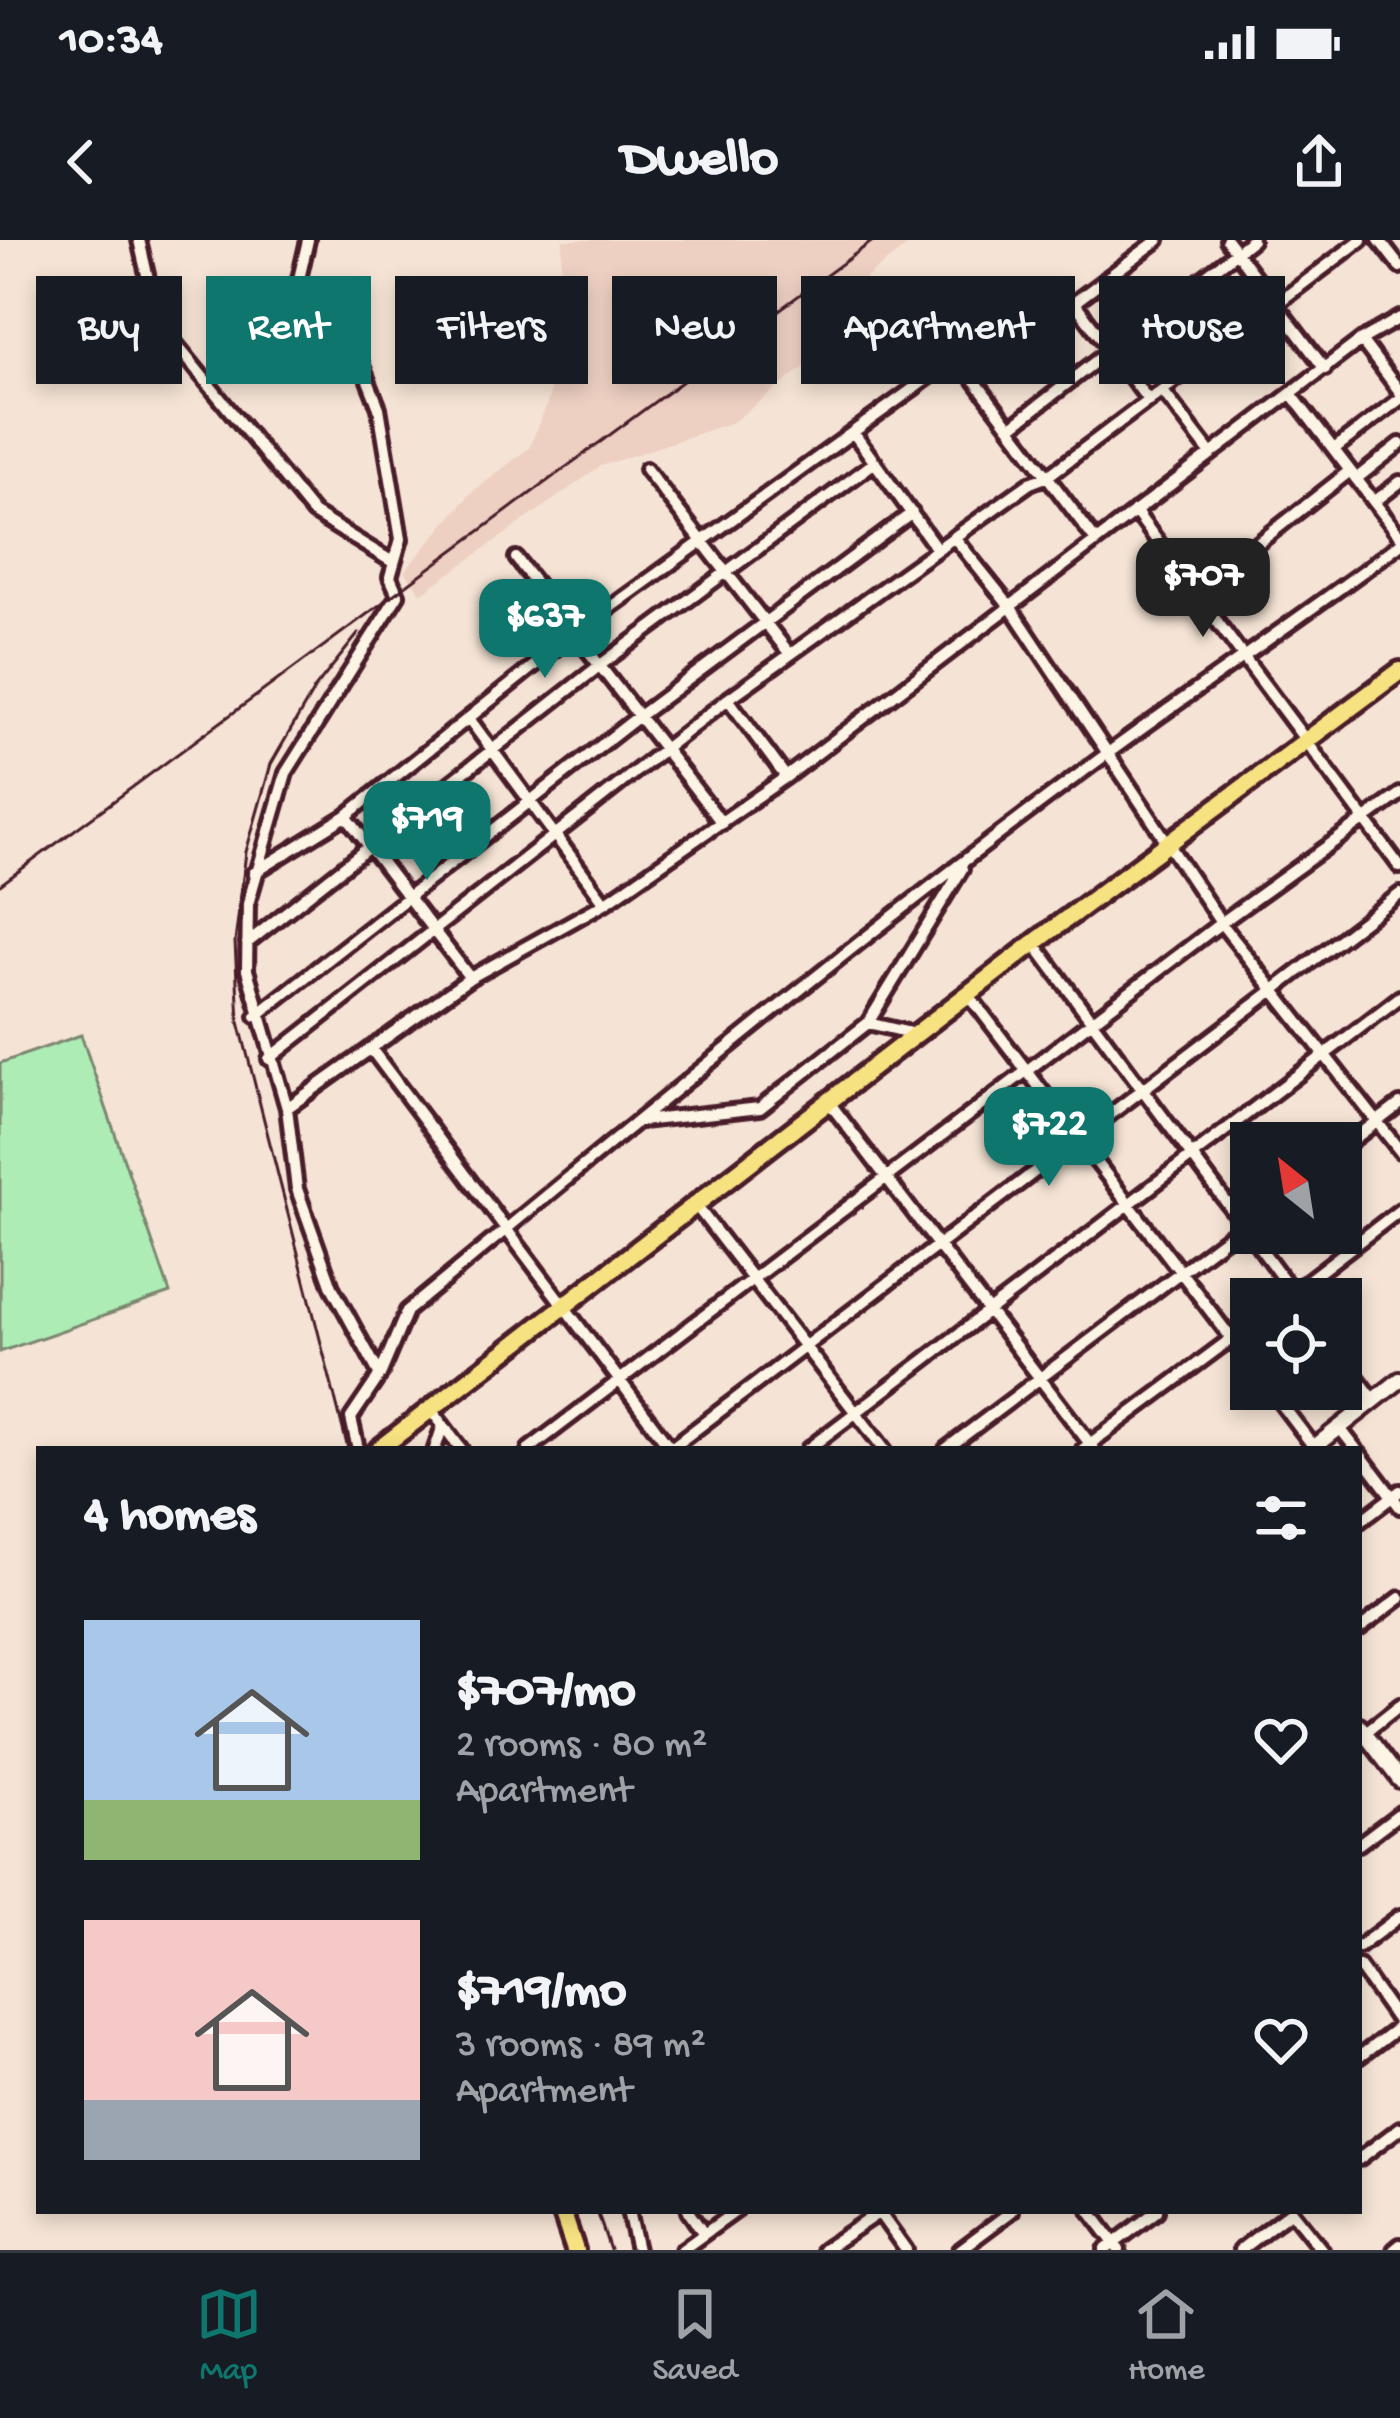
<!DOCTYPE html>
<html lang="en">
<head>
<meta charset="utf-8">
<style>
	:root { --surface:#171b24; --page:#20242c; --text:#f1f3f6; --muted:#9ea1a6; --line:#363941; --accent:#0f766e }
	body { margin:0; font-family:"Gochi Hand",sans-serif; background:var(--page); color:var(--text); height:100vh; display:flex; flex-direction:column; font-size:45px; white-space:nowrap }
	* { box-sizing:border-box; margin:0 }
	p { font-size:39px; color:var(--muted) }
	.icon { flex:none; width:66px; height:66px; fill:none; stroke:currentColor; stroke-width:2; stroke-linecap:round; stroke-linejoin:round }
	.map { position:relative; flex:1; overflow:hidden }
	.drawer { position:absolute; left:36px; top:1206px; width:1326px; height:768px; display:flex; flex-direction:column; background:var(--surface); border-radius:0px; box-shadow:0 6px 18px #0003 }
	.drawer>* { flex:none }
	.hud { position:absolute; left:36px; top:36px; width:1329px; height:108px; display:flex; gap:24px }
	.needle { width:78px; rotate:330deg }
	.controls { position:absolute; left:1230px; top:882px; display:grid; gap:24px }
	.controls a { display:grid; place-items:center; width:132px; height:132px; border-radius:0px; background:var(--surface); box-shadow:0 6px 18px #0003; font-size:60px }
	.price { position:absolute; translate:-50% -102px; padding:0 27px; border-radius:24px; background:var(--accent); color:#fff; font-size:39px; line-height:78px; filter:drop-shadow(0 3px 6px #0008) }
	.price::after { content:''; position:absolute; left:50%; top:72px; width:36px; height:27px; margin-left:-18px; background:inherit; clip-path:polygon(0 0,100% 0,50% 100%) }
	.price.current { background:#222; color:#fff }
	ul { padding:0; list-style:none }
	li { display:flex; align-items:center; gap:36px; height:300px; padding:0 48px }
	li span { display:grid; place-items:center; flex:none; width:336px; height:240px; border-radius:0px; color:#555 }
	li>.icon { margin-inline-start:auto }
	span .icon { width:144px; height:144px; fill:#fffc; stroke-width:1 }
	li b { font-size:51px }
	h2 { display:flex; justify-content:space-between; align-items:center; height:144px; padding:0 48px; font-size:51px }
	.tag { padding:0 42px; border-radius:0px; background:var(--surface); box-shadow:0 6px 18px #0003; font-size:42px; line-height:108px }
	.tag.current { background:var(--accent); color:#fff }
	.status { display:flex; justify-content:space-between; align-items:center; height:84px; padding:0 60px; background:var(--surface); direction:ltr }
	.status svg { height:33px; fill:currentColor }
	header { display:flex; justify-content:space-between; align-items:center; height:156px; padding:0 48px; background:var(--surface); font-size:54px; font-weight:800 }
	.tabs { display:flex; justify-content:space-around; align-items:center; height:168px; border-top:3px solid var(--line); background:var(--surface); font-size:33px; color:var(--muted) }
	.tabs a { display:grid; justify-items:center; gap:6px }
	.tabs .current { color:var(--accent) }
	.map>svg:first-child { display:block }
	.built { fill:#edd0c2 }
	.green { fill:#adedb5; stroke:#7c8670; stroke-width:3 }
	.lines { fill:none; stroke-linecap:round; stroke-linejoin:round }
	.minor-casing { stroke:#4a1f2b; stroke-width:20 }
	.tertiary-casing { stroke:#4a1f2b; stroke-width:22 }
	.primary-casing { stroke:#4a1f2b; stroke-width:26 }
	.minor { stroke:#fcf5e5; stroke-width:10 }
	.tertiary { stroke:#fcf5e5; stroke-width:14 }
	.primary { stroke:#f7e281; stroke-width:16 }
	.rail { stroke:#4a1f2b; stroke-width:3 }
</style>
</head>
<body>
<div class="status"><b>10:34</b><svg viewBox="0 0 49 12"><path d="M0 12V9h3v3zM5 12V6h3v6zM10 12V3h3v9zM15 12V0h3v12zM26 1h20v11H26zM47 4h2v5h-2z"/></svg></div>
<header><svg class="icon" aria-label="back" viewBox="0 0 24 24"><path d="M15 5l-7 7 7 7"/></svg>Dwello<svg class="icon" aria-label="share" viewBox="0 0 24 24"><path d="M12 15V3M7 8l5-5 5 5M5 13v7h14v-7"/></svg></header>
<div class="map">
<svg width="1400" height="2010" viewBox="0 0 1400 2010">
	<rect width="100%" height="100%" fill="#f5e4d5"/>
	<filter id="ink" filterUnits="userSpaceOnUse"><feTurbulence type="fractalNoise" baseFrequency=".00833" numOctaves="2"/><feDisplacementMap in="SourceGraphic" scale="24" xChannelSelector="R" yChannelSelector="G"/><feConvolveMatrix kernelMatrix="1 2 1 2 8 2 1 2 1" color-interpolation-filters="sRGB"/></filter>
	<g filter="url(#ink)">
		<path class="built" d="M563 0H915L818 75 837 102 733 182 601 226 421 354 405 331 470 254 529 208 549 158Z"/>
		<path class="green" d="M81 795 170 1053 0 1112V823Z"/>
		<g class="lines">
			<defs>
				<path id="minor" d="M139 0 158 82 313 273 391 321
					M308 0 299 39 359 118 379 168 401 299 390 337 398 355 286 533 248 664 247 730 287 868 297 949 332 1047 380 1135
					M1227 0 1325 129
					M1379 0 1400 27
					M1074 62 1149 161
					M1361 100 1400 152
					M973 138 1158 0
					M1162 150 1211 214
					M1292 155 1400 296
					M1011 187 1252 0
					M855 195 937 309
					M1334 209 1400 159
					M646 229 789 413
					M1356 239 1400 204
					M1374 262 1400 242
					M1135 271 1400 627
					M954 297 1011 368 1221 683 1400 911
					M516 318 722 583
					M1196 352 1350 231
					M728 459 786 537
					M470 480 605 663
					M346 576 470 738
					M254 633 346 576 575 393 957 117 1096 301
					M247 703 599 426 875 222
					M1034 703 1298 1059
					M968 754 1251 1124
					M256 776 639 476 912 273
					M868 783 915 794
					M372 810 671 1209
					M269 819 728 459 1030 243 1048 236 1361 0
					M828 861 1094 1209
					M287 868 470 738 605 663 786 537 1361 100 1400 78
					M641 881 760 868 868 783 962 629
					M1341 909 1400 864
					M694 963 884 1209
					M1284 1059 1400 970
					M1341 1116 1374 1160
					M1270 1149 1314 1207
					M429 1167 461 1209
					M1339 1187 1356 1209
					M358 1209 351 1178 380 1135 407 1071C636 882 865 691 1104 516 1202 444 1303 377 1400 304
					M435 1209 443 1185
					M529 1209 1221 683 1400 554
					M670 1209 1400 654
					M808 1209 1400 757
					M946 1209 1251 979
					M1083 1209 1251 1084
					M1359 1213 1400 1267
					M1359 1282 1400 1251
					M1359 1389 1400 1358
					M1362 1495 1400 1465
					M1359 1604 1400 1573
					M1359 1707 1400 1676
					M1359 1726 1400 1784
					M1359 1817 1400 1786
					M1359 1919 1400 1888
					M628 1971 637 2010
					M688 1971 704 1994
					M878 1971 906 2010
					M1090 1971 1119 2010
					M1291 1971 1322 2010
					M682 2010 736 1971
					M823 2010 881 1971
					M960 2010 1012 1971
					M1105 2010 1157 1971
					M1240 2010 1291 1971
					M1394 2010 1400 2005"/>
				<path id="tertiary" d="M1312 1209 1400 1140
					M1359 1486 1400 1540"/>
				<path id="primary" d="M379 1209 1034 703 1400 431
					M562 1971 575 2010"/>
			</defs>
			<use href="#minor" class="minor-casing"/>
			<use href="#tertiary" class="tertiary-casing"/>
			<use href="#primary" class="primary-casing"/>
			<use href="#minor" class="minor"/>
			<use href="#tertiary" class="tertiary"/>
			<use href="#primary" class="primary"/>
			<path class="rail" d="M0 645 874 0
				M348 1209 239 782 235 702 246 612 271 524 315 448 359 393
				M597 1971 610 2010"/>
		</g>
	</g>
</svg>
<div class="controls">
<a><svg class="needle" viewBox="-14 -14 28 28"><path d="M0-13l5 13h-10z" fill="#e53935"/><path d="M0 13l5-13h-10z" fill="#9ea1a6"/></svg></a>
<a><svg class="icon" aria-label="locate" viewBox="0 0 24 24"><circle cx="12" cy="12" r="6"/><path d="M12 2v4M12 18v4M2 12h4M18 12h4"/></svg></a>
</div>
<b class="price current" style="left:1203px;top:400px">$707</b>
<b class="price" style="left:545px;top:441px">$637</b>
<b class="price" style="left:427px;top:643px">$719</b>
<b class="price" style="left:1049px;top:949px">$722</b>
<div class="hud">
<a class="tag">Buy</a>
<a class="tag current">Rent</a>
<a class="tag">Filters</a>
<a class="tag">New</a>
<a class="tag">Apartment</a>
<a class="tag">House</a>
</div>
<section class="drawer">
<h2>4 homes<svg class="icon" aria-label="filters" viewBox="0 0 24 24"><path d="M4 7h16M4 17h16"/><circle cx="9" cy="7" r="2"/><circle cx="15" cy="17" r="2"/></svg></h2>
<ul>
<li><span style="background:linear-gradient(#a9c7e8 75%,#8fb573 0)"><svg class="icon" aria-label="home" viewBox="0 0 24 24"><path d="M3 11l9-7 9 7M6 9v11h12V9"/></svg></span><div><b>$707/mo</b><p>2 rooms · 80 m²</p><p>Apartment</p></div><svg class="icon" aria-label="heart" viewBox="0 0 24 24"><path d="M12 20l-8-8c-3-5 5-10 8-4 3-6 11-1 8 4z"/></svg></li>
<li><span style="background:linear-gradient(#f6c9c9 75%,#9aa5b1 0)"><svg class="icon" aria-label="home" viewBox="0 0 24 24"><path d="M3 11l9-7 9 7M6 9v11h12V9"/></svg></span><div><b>$719/mo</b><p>3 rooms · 89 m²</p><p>Apartment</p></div><svg class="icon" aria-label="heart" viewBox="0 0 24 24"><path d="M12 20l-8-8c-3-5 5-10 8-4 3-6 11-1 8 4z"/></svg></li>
</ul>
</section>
</div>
<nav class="tabs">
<a class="current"><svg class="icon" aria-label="map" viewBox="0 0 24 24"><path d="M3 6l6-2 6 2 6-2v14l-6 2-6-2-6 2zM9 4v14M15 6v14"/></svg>Map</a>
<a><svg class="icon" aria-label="saved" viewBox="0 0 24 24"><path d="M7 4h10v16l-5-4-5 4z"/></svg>Saved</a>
<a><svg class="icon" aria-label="home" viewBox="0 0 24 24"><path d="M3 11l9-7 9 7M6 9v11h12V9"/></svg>Home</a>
</nav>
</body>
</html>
